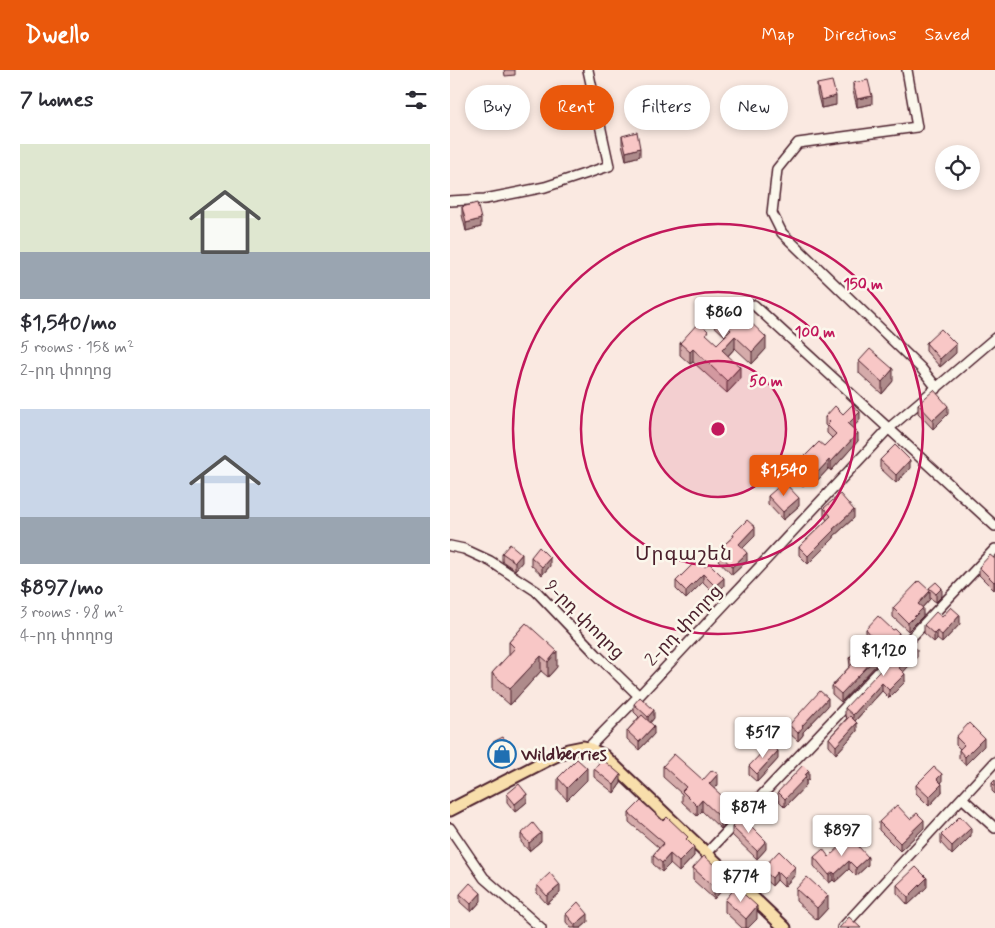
<!DOCTYPE html>
<html lang="en">
<head>
<meta charset="utf-8">
<style>
	:root { --surface:#fff; --page:#f2f2f3; --text:#2b2b33; --muted:#7c7c81; --accent:#ea580c }
	body { margin:0; font-family:Mynerve,"Noto Sans Armenian",sans-serif; background:var(--page); color:var(--text); height:100vh; display:flex; flex-direction:column; font-size:19px; white-space:nowrap }
	* { box-sizing:border-box; margin:0 }
	p { font-size:16px; color:var(--muted) }
	.icon { flex:none; width:28px; height:28px; fill:none; stroke:currentColor; stroke-width:2; stroke-linecap:round; stroke-linejoin:round }
	.map { position:relative; flex:1; overflow:hidden }
	.side { display:flex; flex-direction:column; background:var(--surface); width:450px }
	.side>* { flex:none }
	.top-card { position:absolute; left:15px; top:15px; width:455px; height:45px; display:flex; gap:10px }
	.fabs { position:absolute; left:485px; top:75px; display:grid; gap:10px }
	.fabs a { display:grid; place-items:center; width:45px; height:45px; border-radius:50%; background:var(--surface); box-shadow:0 2px 8px #0003; font-size:25px }
	.price { position:absolute; translate:-50% -42px; padding:0 11px; border-radius:5px; background:#fff; color:#222; font-size:16px; line-height:32px; filter:drop-shadow(0 1px 2px #0008) }
	.price::after { content:''; position:absolute; left:50%; top:30px; width:15px; height:11px; margin-left:-8px; background:inherit; clip-path:polygon(0 0,100% 0,50% 100%) }
	.price.selected { background:var(--accent); color:#fff }
	ul { padding:0; list-style:none }
	li { display:grid; align-content:center; gap:10px; height:265px; padding:0 20px }
	li span { display:grid; place-items:center; height:155px; border-radius:0px; color:#555 }
	li>.icon { margin-inline-start:auto }
	span .icon { width:90px; height:90px; fill:#fffc; stroke-width:1 }
	li b { font-size:21px }
	h2 { display:flex; justify-content:space-between; align-items:center; height:60px; padding:0 20px; font-size:21px }
	.chip { padding:0 18px; border-radius:22px; background:var(--surface); box-shadow:0 2px 8px #0003; font-size:18px; line-height:45px }
	.chip.selected { background:var(--accent); color:#fff }
	header { display:flex; align-items:center; gap:30px; box-sizing:border-box; height:70px; padding:0 25px; background:var(--accent); color:#fff }
	header strong { font-size:24px }
	nav { display:flex; gap:28px; margin-inline-start:auto; font-size:18px }
	main { display:flex; flex:1; min-height:0 }
	.map>svg:first-child { display:block }
	.lines { fill:none; stroke-linecap:round; stroke-linejoin:round }
	.minor-casing { stroke:#4a1f2b; stroke-width:12 }
	.major-casing { stroke:#4a1f2b; stroke-width:15 }
	.minor { stroke:#fbf7ec; stroke-width:9 }
	.major { stroke:#f8deab; stroke-width:11 }
	.wall { fill:#d5abaa; stroke:#4a1f2b }
	.shaded-wall { fill:#ae8b8b; stroke:#4a1f2b }
	.building { fill:#f8c7c6; stroke:#4a1f2b }
	.ring { fill:none; stroke:#c2185b; stroke-width:2.5 }
	.labels { text-anchor:middle; stroke-width:5; stroke-linejoin:round; paint-order:stroke }
	.street-label { font-size:18px; fill:#4a1f2b; stroke:#fbf7ec }
	.poi-label { font-size:18px; font-weight:bold; fill:#4a1f2b; stroke:#fbf7ec; text-anchor:start }
	.quarter-label { font-size:20px; letter-spacing:1px; fill:#4a1f2b; stroke:#fbf7ec }
	.centre { fill:#c2185b; stroke:#fbf7ec; stroke-width:2.5 }
	.ring-label { font-size:15px; text-anchor:middle; font-weight:bold; fill:#c2185b; stroke:#fbf7ec; stroke-width:5; stroke-linejoin:round; paint-order:stroke }
</style>
</head>
<body>
<header>
<strong>Dwello</strong>
<nav><a>Map</a><a>Directions</a><a>Saved</a></nav>
</header>
<main>
<section class="side">
<h2>7 homes<svg class="icon" aria-label="filters" viewBox="0 0 24 24"><path d="M4 7h16M4 17h16"/><circle cx="9" cy="7" r="2"/><circle cx="15" cy="17" r="2"/></svg></h2>
<ul>
<li><span style="background:linear-gradient(#dfe7d0 70%,#9aa5b1 0)"><svg class="icon" aria-label="home" viewBox="0 0 24 24"><path d="M3 11l9-7 9 7M6 9v11h12V9"/></svg></span><div><b>$1,540/mo</b><p>5 rooms · 158 m²</p><p>2-րդ փողոց</p></div></li>
<li><span style="background:linear-gradient(#c9d6e8 70%,#9aa5b1 0)"><svg class="icon" aria-label="home" viewBox="0 0 24 24"><path d="M3 11l9-7 9 7M6 9v11h12V9"/></svg></span><div><b>$897/mo</b><p>3 rooms · 98 m²</p><p>4-րդ փողոց</p></div></li>
</ul>
</section>
<div class="map">
<svg width="545" height="858" viewBox="0 0 545 858">
	<rect width="100%" height="100%" fill="#fae9e1"/>
	<filter id="ink" filterUnits="userSpaceOnUse"><feTurbulence type="fractalNoise" baseFrequency=".02" numOctaves="2"/><feDisplacementMap in="SourceGraphic" scale="10" xChannelSelector="R" yChannelSelector="G"/><feConvolveMatrix kernelMatrix="1 2 1 2 8 2 1 2 1" color-interpolation-filters="sRGB"/></filter>
	<g filter="url(#ink)">
		<g class="lines">
			<defs>
				<path id="minor" d="M457 0 467 57 348 73 327 99 322 143 332 163 471 298 487 318
					M0 131 35 129 95 117 159 96 138 0
					M304 235 545 456
					M0 476 14 479 40 491 86 521 147 585 189 626
					M138 678 189 626 438 359 545 268
					M512 728 545 758
					M0 758 34 808 91 858
					M256 784 545 479
					M392 858 545 692"/>
				<path id="major" d="M0 740 99 689 118 680 133 677 138 678 154 686 335 858"/>
			</defs>
			<use href="#minor" class="minor-casing"/>
			<use href="#major" class="major-casing"/>
			<use href="#minor" class="minor"/>
			<use href="#major" class="major"/>
		</g>
		<path class="wall" d="M54 0H65V5L55 6Z
			M403 13 422 34 407 37 403 21Z
			M367 14 386 35 371 38 367 22Z
			M172 66 190 86 176 90 172 74Z
			M12 137 31 157 16 161 12 145Z
			M262 242 316 279 302 294 285 278 278 286 290 309 277 323 243 292 240 294 230 285V273L267 274 275 266 262 254Z
			M476 273 506 283 490 297 476 281Z
			M409 291 443 311 432 324 409 303Z
			M468 334 498 344 483 359 468 343Z
			M393 344 410 350 402 358 408 371 381 401 379 398 367 411 364 405 353 416 343 406V398L374 376 382 368 377 363V357L375 355V347Z
			M430 390 460 398 446 413 430 398Z
			M318 426 349 436 333 450 318 434Z
			M374 438 404 448 384 466V468L358 494 349 485V477L377 450 374 446Z
			M283 464 305 466 293 478 297 491 282 505 267 489V481L283 467Z
			M52 483 72 492 65 500 52 491Z
			M81 487 100 496 92 505 81 495Z
			M545 489V519L544 520 529 505V497Z
			M250 497 274 516 265 524 253 512 236 529 226 519V511Z
			M479 518 492 526 486 532 480 528V529L472 538 473 546 458 561 443 547V538L479 520Z
			M492 547 510 554 492 573 487 569 484 572 474 563V555Z
			M76 553 107 597 98 607 91 601 60 635 42 619V603L59 585V572Z
			M416 559 449 571 391 632 382 624V616L400 596 399 588 417 569 416 568Z
			M467 587 453 602 455 612 439 628 432 621 405 651 407 661 386 684 379 676V668L397 648 395 646V638Z
			M184 634 204 648 200 653 204 664 189 680 177 669V661L189 647 184 642Z
			M378 636 353 662V665L348 671 339 663V655Z
			M506 667 534 676 515 695 509 688V680L510 679 506 675Z
			M43 672 61 689 51 694 43 680Z
			M328 689 307 712 299 705V696Z
			M213 696 268 715 264 719 283 746 271 759 252 741 247 746 232 732V724L213 707Z
			M144 699 171 713 164 723 144 707Z
			M108 708 137 710 117 730 108 720Z
			M359 709 356 711V715L335 737 328 730V722Z
			M545 710V724L542 721V713Z
			M492 712 491 713 492 722 479 736 466 723V715Z
			M57 724 77 732 65 742 57 732Z
			M301 737 317 742 309 752 301 745Z
			M179 743 213 751 238 771 244 786 229 802 220 794 212 802 203 794V785L209 778 179 752Z
			M460 749 474 758 450 781 429 760V752Z
			M282 757 316 779 307 789 282 765Z
			M71 764 91 771 79 781 71 772Z
			M491 765 521 766 502 785 491 773Z
			M364 787H379L418 795 406 806 399 799 385 812 383 810 379 813 364 796Z
			M243 798 275 817 264 829 243 810Z
			M312 799 345 805 334 817 327 810 322 816 312 807Z
			M87 815 110 823 97 834 87 823Z
			M447 815 477 817 458 835 447 823Z
			M346 819 378 838 367 850 346 831Z
			M10 824 31 831 21 842 10 832Z
			M275 830 307 849 298 858H292L275 842Z
			M116 844 138 852 131 858H121L116 852Z"/>
		<path class="shaded-wall" d="M386 26V35L371 38V30Z
			M422 26V34L407 37V29Z
			M190 78V86L176 90V82Z
			M31 149V157L16 161V153Z
			M285 266V278L272 292V280Z
			M316 267V279L302 294V282Z
			M506 274V283L490 297V289Z
			M243 279V292L240 294V282Z
			M290 297V309L277 323V311Z
			M443 299V311L432 324V312Z
			M498 336V344L483 359V350Z
			M410 342V350L398 363V354Z
			M408 363V371L381 401V392Z
			M379 390V398L367 411V403Z
			M460 390V398L446 413V405Z
			M364 397V405L353 416V408Z
			M349 428V436L333 450V442Z
			M404 440V448L384 466V468L358 494V486L383 459Z
			M305 457V466L289 482V474Z
			M297 483V491L282 505V497Z
			M72 484V492L65 500V492Z
			M100 488V496L92 505V497Z
			M253 504V512L236 529V521Z
			M274 508V516L265 524V516Z
			M545 511V519L544 520V512Z
			M492 518V526L486 532V524Z
			M480 521V529L468 542V534Z
			M473 538V546L458 561V553Z
			M510 545V554L492 573V565Z
			M487 561V569L484 572V564Z
			M449 563V571L391 632V624Z
			M467 579V587L449 607V598Z
			M107 581V597L98 607V592Z
			M91 586V601L60 635V619Z
			M455 604V612L439 628V620Z
			M432 613V621L403 653V645Z
			M378 628V636L353 662V665L348 671V663L352 656Z
			M204 640V648L198 655V647Z
			M407 653V661L386 684V676Z
			M204 656V664L189 680V672Z
			M534 668V676L515 695V687Z
			M61 680V689L51 694V686Z
			M328 681V689L307 712V704Z
			M137 698V710L117 730V718Z
			M359 701V709L356 711V715L335 737V729Z
			M268 704V715L259 725V714Z
			M492 704V712L487 717V709Z
			M171 705V713L164 723V715Z
			M492 714V722L479 736V727Z
			M77 724V732L65 742V734Z
			M252 730V741L247 746V736Z
			M317 734V742L309 752V744Z
			M283 736V746L271 759V748Z
			M474 750V758L450 781V773Z
			M521 758V766L502 785V776Z
			M91 763V771L79 781V773Z
			M316 771V779L307 789V781Z
			M244 777V786L229 802V792Z
			M220 784V794L212 802V793Z
			M418 787V795L406 806V798Z
			M399 791V799L385 812V804Z
			M345 797V805L334 817V809Z
			M327 802V810L322 816V808Z
			M383 802V810L379 813V805Z
			M275 805V817L264 829V817Z
			M477 808V817L458 835V827Z
			M110 815V823L97 834V826Z
			M31 823V831L21 842V834Z
			M378 826V838L367 850V838Z
			M307 836V849L298 858H296V849Z
			M138 844V852L131 858H125V855Z"/>
		<path class="building" d="M418 10 422 26 407 29 403 13Z
			M382 11 386 26 371 30 367 14Z
			M187 62 190 78 176 82 172 66Z
			M27 133 31 149 16 153 12 137Z
			M275 228 316 267 302 282 285 266 272 280 290 297 277 311 243 279 240 282 230 273 249 252 258 261 256 264 267 274 281 260 262 242Z
			M491 259 506 274 490 289 476 273Z
			M420 279 443 299 432 312 409 291Z
			M484 320 498 336 483 350 468 334Z
			M402 335 410 342 398 354 408 363 381 392 379 390 367 403 364 397 353 408 343 398 369 372 374 376 386 364 377 355 380 352 375 347 385 336 393 344Z
			M445 375 460 390 446 405 430 390Z
			M334 412 349 428 333 442 318 426Z
			M390 424 404 440 383 459 384 460 358 486 349 477 381 446 374 438Z
			M297 450 305 457 289 474 297 483 282 497 267 481 284 466 283 464Z
			M60 474 72 484 65 492 52 483Z
			M89 477 100 488 92 497 81 487Z
			M540 485 545 489V511L544 512 529 497Z
			M245 492 250 497 253 494 255 497 259 493 274 508 265 516 253 504 236 521 226 511Z
			M469 511 480 521 468 534 473 538 458 553 443 538Z
			M486 512 492 518 486 524 479 518Z
			M501 537 510 545 492 565 487 561 484 564 474 555 486 542 492 547Z
			M428 546 443 560 445 559 449 563 391 624 382 616 404 592 399 588 421 565 416 559Z
			M76 553 107 581 98 592 91 586 60 619 42 603 65 578 59 572Z
			M458 571 467 579 449 598 455 604 439 620 432 613 403 645 395 638Z
			M370 621 378 628 352 656 353 657 348 663 339 655Z
			M190 627 204 640 198 647 184 634Z
			M192 645 204 656 189 672 177 661Z
			M400 646 407 653 386 676 379 668Z
			M519 653 534 668 515 687 509 680 514 675 506 667Z
			M53 667 61 680 51 686 43 672Z
			M320 674 328 681 307 704 299 696Z
			M224 684 253 710 262 700 268 704 259 714 283 736 271 748 252 730 247 736 232 721 236 717 213 696Z
			M127 689 137 698 117 718 108 708Z
			M152 689 171 705 164 715 144 699Z
			M353 695 359 701 355 705 356 707 335 729 328 722Z
			M484 697 492 704 487 709 492 714 479 727 466 715Z
			M545 710V716L542 713Z
			M69 714 77 724 65 734 57 724Z
			M310 728 317 734 309 744 301 737Z
			M191 731 213 751 217 747 238 767 236 769 244 777 229 792 220 784 212 793 203 785 214 773 179 743Z
			M447 735 460 749 467 743 474 750 450 773 429 752Z
			M510 746 521 758 502 776 491 765Z
			M292 747 316 771 307 781 282 757Z
			M83 753 91 763 79 773 71 764Z
			M400 767 418 787 406 798 399 791 385 804 383 802 379 805 364 787 373 779 379 787Z
			M329 781 345 797 334 809 327 802 322 808 312 799Z
			M254 786 275 805 264 817 243 798Z
			M466 797 477 808 458 827 447 815Z
			M100 803 110 815 97 826 87 815Z
			M357 807 378 826 367 838 346 819Z
			M20 813 31 823 21 834 10 824Z
			M286 817 307 836 296 849 275 830Z
			M128 832 138 844 125 855 116 844Z
			M399 847 411 858H389Z"/>
	</g>
	<circle cx="268" cy="359" r="68" fill="#c2185b" fill-opacity=".12"/>
	<g class="ring">
		<circle cx="268" cy="359" r="68"/>
		<circle cx="268" cy="359" r="137"/>
		<circle cx="268" cy="359" r="205"/>
	</g>
	<defs>
		<symbol id="shop-ring" viewBox="-11 -11 22 22"><circle r="9.5" fill="#fbf7ec" stroke="#1f6fb2" stroke-width="1.5"/><path d="M-5-2.5h2.3a2.7 3.5 0 0 1 5.4 0H5L5.5 6h-11ZM-1.5-2.5h3a1.5 2.3 0 0 0-3 0Z" fill="#1f6fb2"/></symbol>
	</defs>
	<g fill-rule="evenodd">
		<use href="#shop-ring" x="36" y="668" width="32" height="32"/>
	</g>
	<g class="labels">
		<g class="street-label">
			<text transform="translate(135 549) rotate(45)" y="6">9-րդ փողոց</text>
			<text transform="translate(233 555) rotate(-47)" y="6">2-րդ փողոց</text>
		</g>
		<g class="poi-label">
			<text x="71" y="690">Wildberries</text>
		</g>
		<g class="quarter-label">
			<text x="234" y="490">Մրգաշեն</text>
		</g>
	</g>
	<circle cx="268" cy="359" r="8" class="centre"/>
	<g class="ring-label">
		<text x="413" y="219">150 m</text>
		<text x="365" y="267">100 m</text>
		<text x="316" y="316">50 m</text>
	</g>
</svg>
<div class="fabs">
<a><svg class="icon" aria-label="locate" viewBox="0 0 24 24"><circle cx="12" cy="12" r="6"/><path d="M12 2v4M12 18v4M2 12h4M18 12h4"/></svg></a>
</div>
<b class="price" style="left:274px;top:269px">$860</b>
<b class="price selected" style="left:334px;top:427px">$1,540</b>
<b class="price" style="left:434px;top:607px">$1,120</b>
<b class="price" style="left:313px;top:689px">$517</b>
<b class="price" style="left:299px;top:764px">$874</b>
<b class="price" style="left:392px;top:787px">$897</b>
<b class="price" style="left:291px;top:833px">$774</b>
<div class="top-card">
<a class="chip">Buy</a>
<a class="chip selected">Rent</a>
<a class="chip">Filters</a>
<a class="chip">New</a>
</div>
</div>
</main>
</body>
</html>
